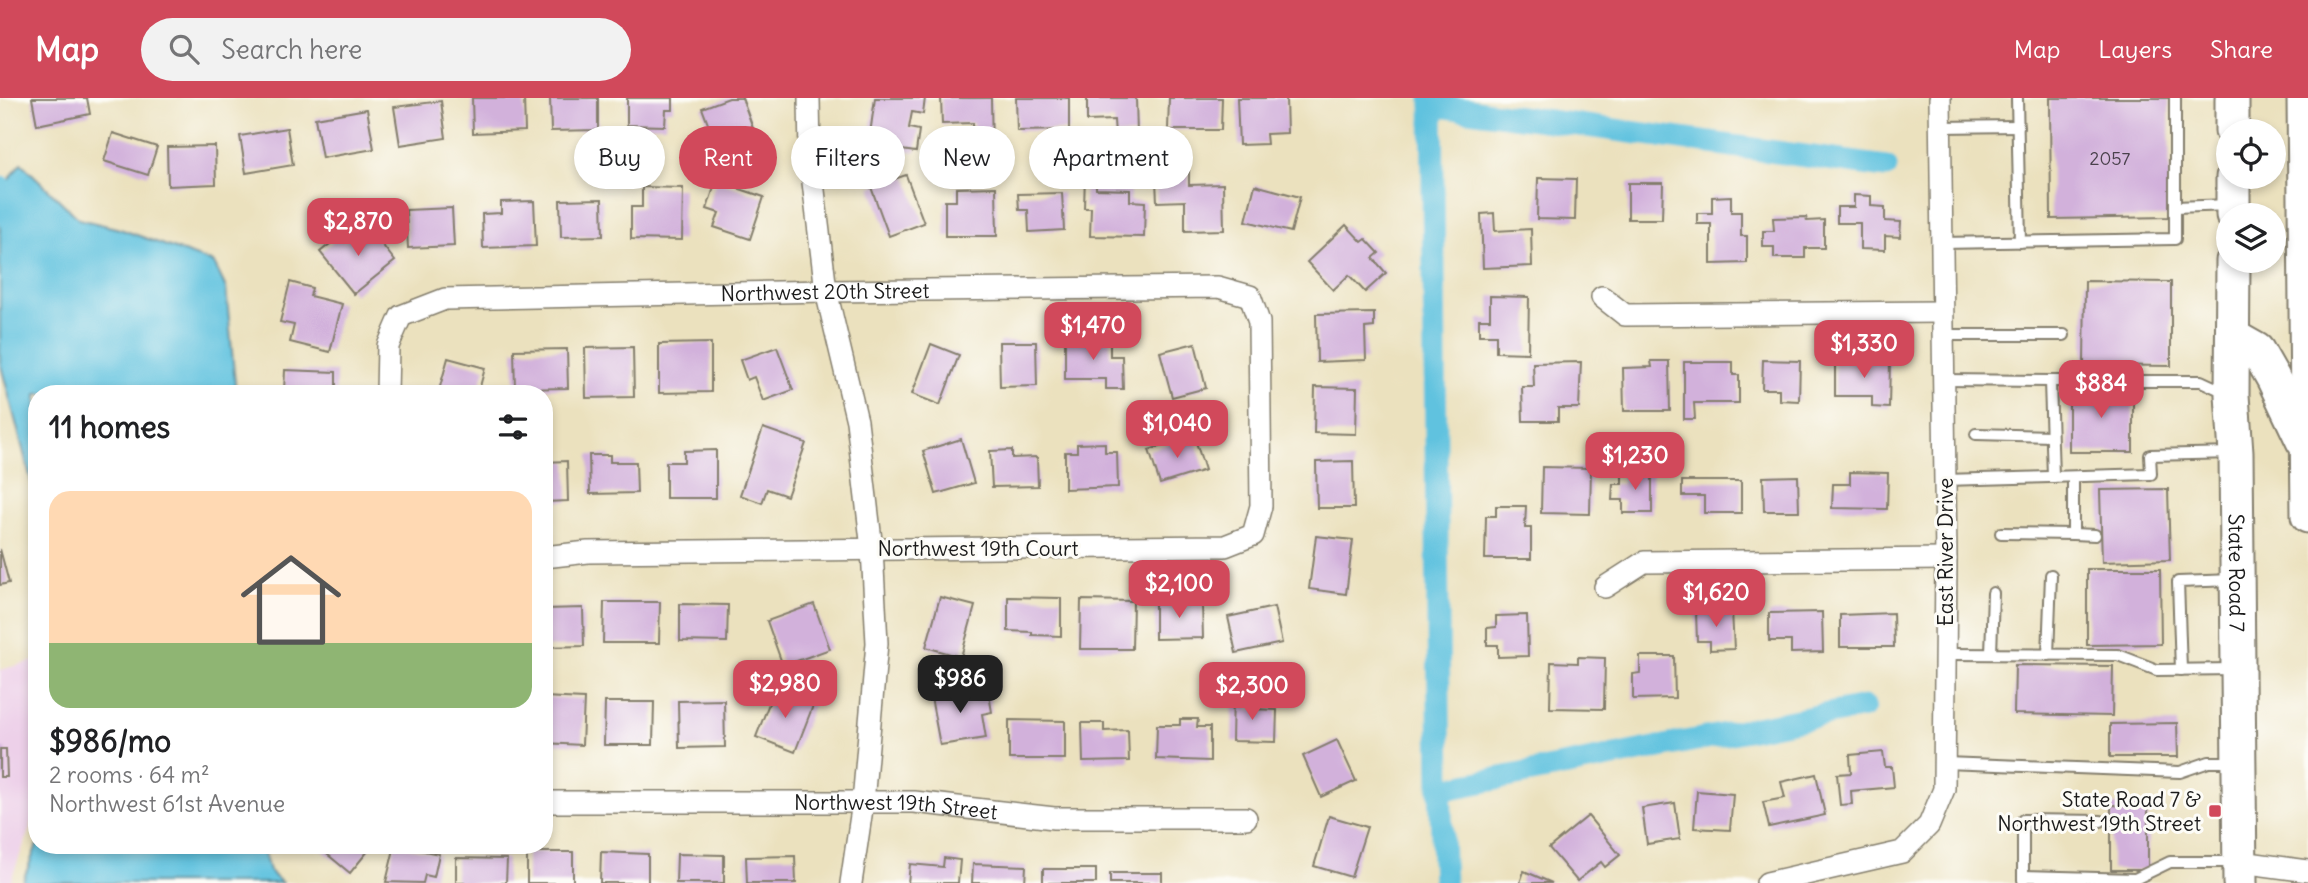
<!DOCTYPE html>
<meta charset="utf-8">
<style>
body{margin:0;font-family:Delius,sans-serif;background:#f2f2f2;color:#202124;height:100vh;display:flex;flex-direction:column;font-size:26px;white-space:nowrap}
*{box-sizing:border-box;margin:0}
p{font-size:23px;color:#757577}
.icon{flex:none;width:38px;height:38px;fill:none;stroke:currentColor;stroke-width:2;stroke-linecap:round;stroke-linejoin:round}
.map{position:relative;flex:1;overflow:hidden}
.drawer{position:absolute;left:28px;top:287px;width:525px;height:469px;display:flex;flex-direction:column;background:#fff;border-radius:28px;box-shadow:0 4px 10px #0003}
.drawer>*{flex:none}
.top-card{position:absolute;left:574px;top:28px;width:665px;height:63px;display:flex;gap:14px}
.tools{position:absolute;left:2216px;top:21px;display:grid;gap:14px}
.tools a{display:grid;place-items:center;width:70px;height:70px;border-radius:50%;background:#fff;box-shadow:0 4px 10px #0003;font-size:35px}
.price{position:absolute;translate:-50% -60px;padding:0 16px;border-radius:14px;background:#d1495b;color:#fff;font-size:23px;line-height:46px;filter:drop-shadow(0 2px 4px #0008)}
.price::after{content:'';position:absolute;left:50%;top:42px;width:21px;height:16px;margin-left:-10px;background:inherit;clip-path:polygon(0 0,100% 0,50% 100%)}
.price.current{background:#222;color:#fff}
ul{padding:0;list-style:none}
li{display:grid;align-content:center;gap:14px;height:371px;padding:0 21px}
li span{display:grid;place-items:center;height:217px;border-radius:21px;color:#555}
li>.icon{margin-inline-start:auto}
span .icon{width:126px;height:126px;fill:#fffc;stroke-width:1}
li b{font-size:30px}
h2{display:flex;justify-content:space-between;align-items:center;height:84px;padding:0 21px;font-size:30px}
.pill{padding:0 24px;border-radius:32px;background:#fff;box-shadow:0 4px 10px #0003;font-size:24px;line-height:63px}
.pill.current{background:#d1495b;color:#fff}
header{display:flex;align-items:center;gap:42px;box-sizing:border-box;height:98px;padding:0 35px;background:#d1495b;color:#fff}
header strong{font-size:33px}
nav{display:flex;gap:38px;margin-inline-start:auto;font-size:24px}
.search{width:490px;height:63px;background:#f2f2f2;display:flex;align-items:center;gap:18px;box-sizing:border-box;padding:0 24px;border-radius:38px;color:#757577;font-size:26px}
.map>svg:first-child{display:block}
.built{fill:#edd0e9}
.water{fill:#61c2df;stroke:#3e6f7e;stroke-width:2}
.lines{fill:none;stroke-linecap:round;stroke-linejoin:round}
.canal{stroke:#61c2df;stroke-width:23}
.building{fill:#d2b1db}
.lane-casing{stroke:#847e6d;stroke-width:14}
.street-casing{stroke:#847e6d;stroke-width:24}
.primary-casing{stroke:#847e6d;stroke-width:37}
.lane{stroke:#fff;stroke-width:10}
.street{stroke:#fff;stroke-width:21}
.primary{stroke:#fff;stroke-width:33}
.poi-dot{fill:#d1495b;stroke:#fdfcf7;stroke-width:2.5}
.labels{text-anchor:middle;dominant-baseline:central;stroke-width:6;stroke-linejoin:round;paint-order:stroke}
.number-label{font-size:18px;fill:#4a414c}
.street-label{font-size:21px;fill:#1c1c1c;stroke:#fdfcf7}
.poi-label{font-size:21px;fill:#1c1c1c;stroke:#fdfcf7;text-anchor:end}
</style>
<header>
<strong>Map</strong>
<div class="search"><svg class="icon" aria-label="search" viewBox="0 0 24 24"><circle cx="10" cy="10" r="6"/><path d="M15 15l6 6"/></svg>Search here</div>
<nav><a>Map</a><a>Layers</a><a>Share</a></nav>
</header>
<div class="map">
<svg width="2308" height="785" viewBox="0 0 2308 785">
<rect width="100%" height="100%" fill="#fdfcf7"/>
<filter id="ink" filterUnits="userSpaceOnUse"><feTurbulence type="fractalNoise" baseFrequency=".0143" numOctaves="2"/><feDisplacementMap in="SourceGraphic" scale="14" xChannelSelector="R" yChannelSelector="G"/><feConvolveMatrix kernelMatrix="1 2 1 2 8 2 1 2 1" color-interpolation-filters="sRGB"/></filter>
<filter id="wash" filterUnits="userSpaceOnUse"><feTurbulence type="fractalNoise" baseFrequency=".00686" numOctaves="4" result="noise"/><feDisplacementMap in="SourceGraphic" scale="28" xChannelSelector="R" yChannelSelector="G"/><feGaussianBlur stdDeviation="1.57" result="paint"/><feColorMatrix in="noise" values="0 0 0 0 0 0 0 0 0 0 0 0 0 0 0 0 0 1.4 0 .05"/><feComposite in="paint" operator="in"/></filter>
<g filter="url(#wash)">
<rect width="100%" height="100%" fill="#ebe1be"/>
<path class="built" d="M37,562V710L10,785H0V572Z"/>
<g class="water">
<path d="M21,65L79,121L120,131L214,165L226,190L236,296H37V405L0,264V94Z"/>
<path d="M37,747H262L269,773L282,785H22Z"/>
</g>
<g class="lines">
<g class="canal">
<path d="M1432,0L1440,692L1444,785"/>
<path d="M1432,7L1886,69"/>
<path d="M0,89L11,123"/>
<path d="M1440,692L1864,609"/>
</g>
</g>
<g id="blocks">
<g class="building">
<path d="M32,0H87L90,16L37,27Z"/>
<path d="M472,0H524L525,33L473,35Z"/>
<path d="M550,0H598V32L551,33Z"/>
<path d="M627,0H673V12H666L665,28L627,27Z"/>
<path d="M729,0H742L757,41L719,55L702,10Z"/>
<path d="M875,0H925L923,16L912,14L909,30L919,32L916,54L894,51L895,40L870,36Z"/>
<path d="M941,0H991L992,52L973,53V25L942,26Z"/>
<path d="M1016,0H1069V32L1017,33Z"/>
<path d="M1087,0H1136L1137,36L1115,37L1114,22L1087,23Z"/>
<path d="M1169,0H1222L1221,32H1168Z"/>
<path d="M1237,0H1286L1287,35L1266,36L1267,46L1239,47Z"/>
<path d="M2050,0H2169L2170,119L2051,121Z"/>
<path d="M441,3L446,40L400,47L394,9Z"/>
<path d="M367,11L374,51L322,60L315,20Z"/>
<path d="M287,30L293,67L246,75L240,38Z"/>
<path d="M113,35L157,49L148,77L104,63Z"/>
<path d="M215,48L216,86L168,88L167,49Z"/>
<path d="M1189,63V87L1223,86L1224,132L1185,133V103L1157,104L1156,82H1169V64Z"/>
<path d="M906,77L924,125L889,138L871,89Z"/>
<path d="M1085,77H1096V91L1130,92V103L1145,104L1144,139L1090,138L1091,110H1084Z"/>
<path d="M1538,80L1576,81L1575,122L1537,121Z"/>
<path d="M716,83L764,99L750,141L714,129L719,115L707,111Z"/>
<path d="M1628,85H1663L1662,121H1628Z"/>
<path d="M1255,87L1300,99L1291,134L1246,123Z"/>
<path d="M642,89L683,90L682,142L631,141V109H642Z"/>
<path d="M996,89L997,138H945V103H956V90Z"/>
<path d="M1062,95L1064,132L1029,134L1028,112H1019L1018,96Z"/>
<path d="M1854,97L1871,98V108L1885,109V123L1901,124L1900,139L1885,138V152L1860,151V125H1837V109H1854Z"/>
<path d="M1731,98V114H1741V138H1747V165L1711,166V126H1697V115H1712V99Z"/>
<path d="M602,101L603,138L561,139L560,102Z"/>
<path d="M534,103L536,148L483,150L482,116L501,115V104Z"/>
<path d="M452,110L454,148L408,150L406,112Z"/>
<path d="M1494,115L1495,133L1531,131L1532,168L1483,170L1481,116Z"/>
<path d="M1806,119L1807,123L1824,122V150H1805V160H1774V149H1763V133H1774L1773,120Z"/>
<path d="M366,126L395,163L354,196L320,154L340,138L344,144Z"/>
<path d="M1346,127L1362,144L1366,141L1379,155L1373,160L1386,175L1365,194L1349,177L1333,192L1307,164Z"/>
<path d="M2085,183L2171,184V268L2084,267Z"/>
<path d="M290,184L312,190L310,198L342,206L330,254L290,244L294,227L280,224Z"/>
<path d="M1490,198L1529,199L1528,255L1496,254V237H1479V221H1490Z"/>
<path d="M1374,215V229L1365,230L1366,262L1317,264L1316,216Z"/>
<path d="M1065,242H1110V258H1122L1123,291H1106V281H1065Z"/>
<path d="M999,244H1036L1037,288L1000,289Z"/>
<path d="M711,245V294L659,295V246Z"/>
<path d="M1195,245L1206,290L1172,299L1160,254Z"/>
<path d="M931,246L959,257L940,307L912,296Z"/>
<path d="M633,249L634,299L586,300L585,250Z"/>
<path d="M777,249L793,292L763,303L754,279L747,282L740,262Z"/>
<path d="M567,251L568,290L515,291L514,252Z"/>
<path d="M448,260L485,270L478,296H438Z"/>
<path d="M1763,262L1800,263L1799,303L1779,302V291H1762Z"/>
<path d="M1835,262L1890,263L1889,310L1872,309V298H1835Z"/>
<path d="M1651,263H1669L1670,313H1624L1623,270L1652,269Z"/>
<path d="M1581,264L1579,310H1558V323H1523L1522,289H1534L1533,265Z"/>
<path d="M1684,264H1733V277H1739V305H1694L1695,321H1684Z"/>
<path d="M285,272L336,274V296H294V293H284Z"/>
<path d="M1315,289L1357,290L1356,336L1314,335Z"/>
<rect x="2069" y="290" width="64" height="64"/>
<path d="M763,330L806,345L787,398L767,391L762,405L740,397Z"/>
<path d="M1194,338L1205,372L1160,386L1149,352Z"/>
<path d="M961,341L974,385L936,396L923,353Z"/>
<path d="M1105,345V354H1117L1118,389L1065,391V354H1077V346Z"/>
<path d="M716,352V400H666V364H684V353Z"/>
<path d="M1012,352V360L1037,359L1038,388L992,389L990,353Z"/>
<path d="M589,357H610V364H636L637,395L590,396Z"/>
<path d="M567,363L568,403L544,404V364Z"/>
<path d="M1353,363L1354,410H1317L1316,364Z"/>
<path d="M1542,369L1591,370L1590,416L1541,415Z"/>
<path d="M1622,373L1652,374V415H1623V402H1612L1613,386H1622Z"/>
<path d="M1850,374L1888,375L1887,411L1832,410L1833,386H1850Z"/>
<path d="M1798,378L1799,413H1764L1763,379Z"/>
<path d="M1682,383H1741V415H1704V398H1682Z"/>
<path d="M2168,391L2170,462L2102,464L2100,392Z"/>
<path d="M1496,408H1526L1525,430H1531V461H1485L1486,418H1496Z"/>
<path d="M1316,438L1353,442L1346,496L1309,491Z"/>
<path d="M0,451L9,485L0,487Z"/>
<path d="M2087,471H2160L2161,546L2087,547Z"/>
<path d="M940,499L975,508L961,559L926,549Z"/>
<path d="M1008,499L1061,500V538L1032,537V534L1008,533Z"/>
<path d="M1081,502L1133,503L1132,551H1080Z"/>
<path d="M1202,503L1203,540L1155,541V504Z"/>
<path d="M604,504H660L659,545H603Z"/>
<path d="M680,506L728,507L727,544L680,543Z"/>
<path d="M814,506L830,551L783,568L767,523Z"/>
<path d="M1274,509L1282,545L1236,555L1228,519Z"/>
<path d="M583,510L584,548L544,549V511Z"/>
<path d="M1732,513L1734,551L1710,552V543H1697L1696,514Z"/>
<path d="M1822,514L1823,554L1791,555V543H1769V515Z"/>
<path d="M1893,515L1894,549H1840V517Z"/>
<path d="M1527,517L1528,558L1498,559V547H1487V530L1496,529V518Z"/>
<path d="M1640,558H1674L1675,600L1633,601V576L1640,575Z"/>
<path d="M1578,559L1605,560L1604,611L1550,610L1551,564L1578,565Z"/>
<path d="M2015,567L2113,568L2112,618L2014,616Z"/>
<path d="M775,590L814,605L795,654L756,639Z"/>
<path d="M951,590L952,597L988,591L992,614L982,616L986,640L940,647L930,594Z"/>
<path d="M1233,595H1249V611L1277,612L1276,644L1232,643Z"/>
<path d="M544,599L584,601L582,647L544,645Z"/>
<path d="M724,602L725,649L679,650L678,603Z"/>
<path d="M605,604H654L653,647H604Z"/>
<path d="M1180,621H1198L1197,629H1210V663L1156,661L1157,627H1180Z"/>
<path d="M1009,622L1065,623V661H1009Z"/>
<path d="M1082,625H1104V633L1128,632L1129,663L1083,664Z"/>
<path d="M2177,625L2178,659H2110V626Z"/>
<path d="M1337,642L1356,683L1321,699L1303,658Z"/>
<path d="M0,651H6L7,679H0Z"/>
<path d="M1883,654L1885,669H1892L1894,689L1851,693L1852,706L1840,707L1837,676L1851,675L1850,657Z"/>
<path d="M1816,676L1825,717L1769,729L1763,704L1785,700L1781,684Z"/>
<path d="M1697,693L1733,696L1730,732L1694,730Z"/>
<path d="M1675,705L1680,741L1647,746L1642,710Z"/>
<path d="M2111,707L2148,708V772H2111Z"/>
<path d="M1329,718L1367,729L1351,779L1314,768Z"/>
<path d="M1588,718L1620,757L1605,769L1601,764L1577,783L1549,750Z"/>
<path d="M316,747H373L350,775Z"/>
<path d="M395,747L439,756L434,779L425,777L423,785L386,784Z"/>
<rect x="527" y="754" width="46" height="31"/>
<path d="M601,754L648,756V785H600Z"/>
<path d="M677,756L724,757V785H676Z"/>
<path d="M795,758L796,785H747L746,759Z"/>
<path d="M456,760L507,761L506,785H456Z"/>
<path d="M944,760L960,762L958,785H908L910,766L943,769Z"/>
<path d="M973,766L1026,768L1025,785H972Z"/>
<rect x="1043" y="771" width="53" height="14"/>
<path d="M1524,773L1552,785H1520Z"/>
<rect x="1110" y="775" width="52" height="10"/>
</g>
</g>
</g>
<g filter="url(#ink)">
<use href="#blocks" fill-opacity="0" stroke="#847e6d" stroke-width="2"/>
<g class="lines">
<g class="lane-casing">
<g id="lane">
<path d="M2017,0L2020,144"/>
<path d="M1940,29L2018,28"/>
<path d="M2175,109L2230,107"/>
<path d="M1941,145L2175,141V0"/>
<path d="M1942,237H2064"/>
<path d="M1943,282L2050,283L2053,379"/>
<path d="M2050,283H2201L2227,295"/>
<path d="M1976,336L2051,338"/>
<path d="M1944,382L2151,376L2150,357L2233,355"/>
<path d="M2001,435L2073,436V379"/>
<path d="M2073,436L2095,437"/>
<path d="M1945,556L2118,557L2157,572L2235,571"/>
<path d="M1991,556L1993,495"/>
<path d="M2048,557L2051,477"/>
<path d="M2181,572L2178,484L2234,482"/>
<path d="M1945,665L2180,674L2209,664H2236"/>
<path d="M2023,778L2135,781L2170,764H2238"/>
<path d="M2023,782V722L2101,723"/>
</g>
</g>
<g class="street-casing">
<g id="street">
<path d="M809,0L810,59L826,193L857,323L872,451L877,545L863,704L851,785"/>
<path d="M1602,199L1625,217L1941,214"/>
<path id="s1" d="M387,296L388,248L401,218L445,201L826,193L1218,189L1250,198L1259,224L1261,408L1253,437L1225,448L588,454L544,459"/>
<path d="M1605,489L1644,464L1946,461"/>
<path id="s2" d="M544,704H914L1054,720H1246"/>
<path d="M2241,764L2308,773"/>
<path d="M1767,785L1902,754L1929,727L1944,691L1946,461L1940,0"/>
</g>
</g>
<g class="primary-casing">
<g id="primary">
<path d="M2232,0V33"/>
<path d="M2304,0L2308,418"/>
<path d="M2233,79V117"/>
<path id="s3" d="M2233,163L2232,297L2236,355L2240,785"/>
<path d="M2234,239L2257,252L2273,280L2303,343"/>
</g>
</g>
<use href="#lane" class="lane"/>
<use href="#street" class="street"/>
<use href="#primary" class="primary"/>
</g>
</g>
<rect class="poi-dot" x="2208" y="706" width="14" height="14" rx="3.5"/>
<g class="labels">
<g class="number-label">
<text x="2110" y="60">2057</text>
</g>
<g class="street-label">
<text stroke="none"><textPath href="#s1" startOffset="508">Northwest 20th Street</textPath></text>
<text x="978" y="450">Northwest 19th Court</text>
<text transform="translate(1945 454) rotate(-90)">East River Drive</text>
<text stroke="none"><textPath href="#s3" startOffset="312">State Road 7</textPath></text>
<text stroke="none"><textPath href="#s2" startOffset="352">Northwest 19th Street</textPath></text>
</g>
<g class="poi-label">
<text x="2201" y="701">State Road 7 &amp;<tspan x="2201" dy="24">Northwest 19th Street</tspan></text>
</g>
</g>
</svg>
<div class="tools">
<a><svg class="icon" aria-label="locate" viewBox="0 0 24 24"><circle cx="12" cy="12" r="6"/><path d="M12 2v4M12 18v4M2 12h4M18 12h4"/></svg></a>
<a><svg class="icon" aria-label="layers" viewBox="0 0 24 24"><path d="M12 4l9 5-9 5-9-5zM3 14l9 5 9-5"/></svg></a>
</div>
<b class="price" style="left:358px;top:160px">$2,870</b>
<b class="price" style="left:1093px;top:264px">$1,470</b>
<b class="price" style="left:1864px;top:282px">$1,330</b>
<b class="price" style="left:2101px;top:322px">$884</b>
<b class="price" style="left:1177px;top:362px">$1,040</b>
<b class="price" style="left:1635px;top:394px">$1,230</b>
<b class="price" style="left:1179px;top:522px">$2,100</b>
<b class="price" style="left:1716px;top:531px">$1,620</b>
<b class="price current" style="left:960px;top:617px">$986</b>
<b class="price" style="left:785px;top:622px">$2,980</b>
<b class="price" style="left:1252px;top:624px">$2,300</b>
<div class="top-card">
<a class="pill">Buy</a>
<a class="pill current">Rent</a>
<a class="pill">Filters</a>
<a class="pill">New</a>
<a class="pill">Apartment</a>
</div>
<section class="drawer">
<h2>11 homes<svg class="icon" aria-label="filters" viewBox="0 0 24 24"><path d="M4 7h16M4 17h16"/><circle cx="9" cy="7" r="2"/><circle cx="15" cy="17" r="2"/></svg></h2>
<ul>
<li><span style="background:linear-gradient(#ffd9b3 70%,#8fb573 0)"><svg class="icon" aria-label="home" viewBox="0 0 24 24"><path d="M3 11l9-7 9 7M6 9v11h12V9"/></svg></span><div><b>$986/mo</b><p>2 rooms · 64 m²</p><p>Northwest 61st Avenue</p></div></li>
</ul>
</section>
</div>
